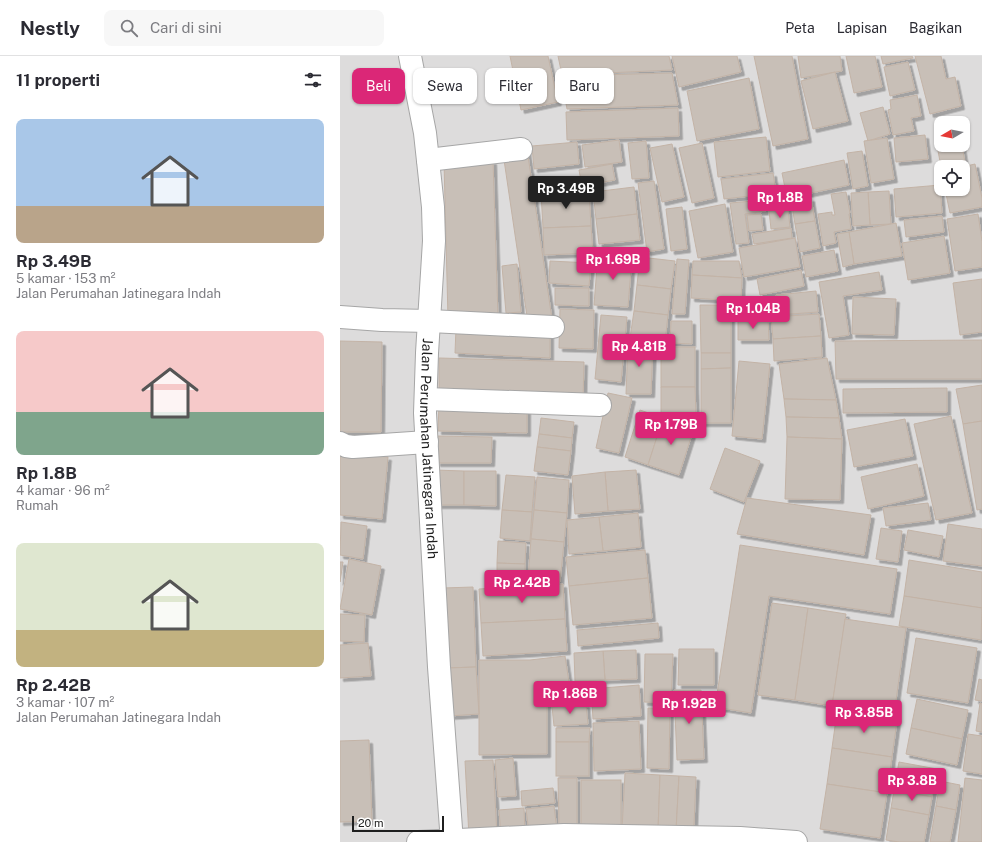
<!DOCTYPE html>
<html lang="id">
<meta charset="utf-8">
<style>
body{margin:0;font-family:"Public Sans",sans-serif;background:#f7f7f7;color:#2b2b33;height:100vh;display:flex;flex-direction:column;font-size:15px;white-space:nowrap}
*{box-sizing:border-box;margin:0}
p{font-size:13px;color:#7c7c81}
.icon{flex:none;width:22px;height:22px;fill:none;stroke:currentColor;stroke-width:2;stroke-linecap:round;stroke-linejoin:round}
.map{position:relative;flex:1;overflow:hidden}
.side{display:flex;flex-direction:column;background:#fff;width:340px}
.side>*{flex:none}
.top-card{position:absolute;left:12px;top:12px;width:380px;height:36px;display:flex;gap:8px}
.needle{width:26px;rotate:260deg}
.tools{position:absolute;left:594px;top:60px;display:grid;gap:8px}
.tools a{display:grid;place-items:center;width:36px;height:36px;border-radius:8px;background:#fff;box-shadow:0 1px 3px #0004;font-size:20px}
.scale{position:absolute;left:12px;bottom:10px;width:92px;box-sizing:border-box;padding-left:4px;border:2px solid #1f1f1f;border-top:0;font-size:11px;line-height:14px;white-space:nowrap;color:#1f1f1f;-webkit-text-stroke:3px #fff;paint-order:stroke}
.price{position:absolute;translate:-50% -34px;padding:0 9px;border-radius:4px;background:#db2777;color:#fff;font-size:13px;line-height:26px;filter:drop-shadow(0 1px 2px #0008)}
.price::after{content:'';position:absolute;left:50%;top:24px;width:12px;height:9px;margin-left:-6px;background:inherit;clip-path:polygon(0 0,100% 0,50% 100%)}
.price.on{background:#222;color:#fff}
ul{padding:0;list-style:none}
li{display:grid;align-content:center;gap:8px;height:212px;padding:0 16px}
li span{display:grid;place-items:center;height:124px;border-radius:8px;color:#555}
li>.icon{margin-inline-start:auto}
span .icon{width:72px;height:72px;fill:#fffc;stroke-width:1}
li b{font-size:17px}
h2{display:flex;justify-content:space-between;align-items:center;height:48px;padding:0 16px;font-size:17px}
.pill{padding:0 14px;border-radius:8px;background:#fff;box-shadow:0 1px 3px #0004;font-size:14px;line-height:36px}
.pill.on{background:#db2777;color:#fff}
header{display:flex;align-items:center;gap:24px;box-sizing:border-box;height:56px;padding:0 20px;background:#fff;border-bottom:1px solid #e1e1e2}
header strong{font-size:19px}
nav{display:flex;gap:22px;margin-inline-start:auto;font-size:14px}
.search{width:280px;height:36px;background:#f7f7f7;display:flex;align-items:center;gap:10px;box-sizing:border-box;padding:0 14px;border-radius:8px;color:#7c7c81;font-size:15px}
main{display:flex;flex:1;min-height:0}
.map>svg:first-child{display:block}
.residential{fill:#dddcdc;fill-rule:evenodd}
.building{fill:#c8bfb7;stroke:#c3b3a6;filter:url(#shadow)}
.lines{fill:none;stroke-linecap:round;stroke-linejoin:round}
.minor-casing{stroke:#a6a6a6;stroke-width:24}
.minor{stroke:#fff;stroke-width:22}
.labels{text-anchor:middle;dominant-baseline:central;stroke-width:3;stroke-linejoin:round;paint-order:stroke}
.street-label{font-size:14px;fill:#1f1f1f;stroke:#fff}
</style>
<header>
<strong>Nestly</strong>
<div class="search"><svg class="icon" aria-label="search" viewBox="0 0 24 24"><circle cx="10" cy="10" r="6"/><path d="M15 15l6 6"/></svg>Cari di sini</div>
<nav><a>Peta</a><a>Lapisan</a><a>Bagikan</a></nav>
</header>
<main>
<section class="side">
<h2>11 properti<svg class="icon" aria-label="filters" viewBox="0 0 24 24"><path d="M4 7h16M4 17h16"/><circle cx="9" cy="7" r="2"/><circle cx="15" cy="17" r="2"/></svg></h2>
<ul>
<li><span style="background:linear-gradient(#a9c7e8 70%,#b9a48a 0)"><svg class="icon" aria-label="home" viewBox="0 0 24 24"><path d="M3 11l9-7 9 7M6 9v11h12V9"/></svg></span><div><b>Rp 3.49B</b><p>5 kamar · 153 m²</p><p>Jalan Perumahan Jatinegara Indah</p></div></li>
<li><span style="background:linear-gradient(#f6c9c9 65%,#7fa58c 0)"><svg class="icon" aria-label="home" viewBox="0 0 24 24"><path d="M3 11l9-7 9 7M6 9v11h12V9"/></svg></span><div><b>Rp 1.8B</b><p>4 kamar · 96 m²</p><p>Rumah</p></div></li>
<li><span style="background:linear-gradient(#dfe7d0 70%,#c2b280 0)"><svg class="icon" aria-label="home" viewBox="0 0 24 24"><path d="M3 11l9-7 9 7M6 9v11h12V9"/></svg></span><div><b>Rp 2.42B</b><p>3 kamar · 107 m²</p><p>Jalan Perumahan Jatinegara Indah</p></div></li>
</ul>
</section>
<div class="map">
<svg width="642" height="786" viewBox="0 0 642 786">
<defs>
<filter id="shadow"><feDropShadow dx="3.5" dy="3.5" stdDeviation="0" flood-color="#0004"/></filter>
</defs>
<rect width="100%" height="100%" fill="#f0ece4"/>
<path class="residential" d="M0,0H642V786H0ZM601,67H623V89H601ZM601,111H623V133H601Z"/>
<g class="building">
<path d="M170,0H208L218,46L181,54Z"/>
<path d="M218,0H329L332,14L222,19Z"/>
<path d="M332,0H397L401,16L339,31Z"/>
<path d="M414,0H452L468,83L433,90Z"/>
<path d="M458,0H500L502,15L461,22Z"/>
<path d="M506,0H535L542,31L514,37Z"/>
<path d="M541,0H572L573,2L543,8Z"/>
<path d="M575,0H601L606,23L615,21L621,50L590,58Z"/>
<path d="M568,6L575,34L550,40L544,11Z"/>
<path d="M495,16L508,65L473,73L461,25Z"/>
<path d="M332,17L338,49L227,53L221,20Z"/>
<path d="M409,22L419,73L357,85L347,35Z"/>
<path d="M577,39L581,60L571,62L574,75L553,79L548,54L551,53L550,44Z"/>
<path d="M543,51L550,78L528,85L520,57Z"/>
<path d="M338,52L339,80L227,84L226,56Z"/>
<path d="M585,79L588,103L556,106L554,82Z"/>
<path d="M426,81L430,115L378,121L374,86Z"/>
<path d="M547,82L554,123L531,127L524,85Z"/>
<path d="M601,83V89H622L625,107L601,111L596,84Z"/>
<path d="M279,84L282,106L245,111L242,89Z"/>
<path d="M306,85L309,122L292,123L288,87Z"/>
<path d="M237,86L239,108L194,113L192,90Z"/>
<path d="M362,87L374,142L352,147L339,92Z"/>
<path d="M332,88L344,141L322,146L310,92Z"/>
<path d="M187,93L212,263L188,267L163,97Z"/>
<path d="M522,95L528,130L513,133L507,97Z"/>
<path d="M504,104L509,129L447,142L442,117Z"/>
<path d="M153,105L158,261L108,262L104,106Z"/>
<path d="M272,108L275,124L242,130L239,114Z"/>
<path d="M635,108L642,142V151L610,157L605,133H623L622,111Z"/>
<path d="M433,117L436,137L384,143L381,123Z"/>
<path d="M314,125L324,193L307,196L298,127Z"/>
<path d="M600,129L602,157L556,161L554,133Z"/>
<path d="M294,131L297,158L256,163L253,136Z"/>
<path d="M249,135L251,170L203,172L201,137Z"/>
<path d="M549,135L551,168L530,169L528,136Z"/>
<path d="M506,136L510,157L509,158L511,173L494,176L496,187L483,190L478,158L492,156V159H495L491,138Z"/>
<path d="M528,136L530,169L513,170L511,137Z"/>
<path d="M471,142L475,165L455,168L451,145Z"/>
<path d="M447,143L448,153L429,155L428,145Z"/>
<path d="M424,144L426,155L405,158L409,187L396,188L390,147Z"/>
<path d="M385,148L393,196L358,202L349,155Z"/>
<path d="M342,151L347,193L331,195L326,153Z"/>
<path d="M448,153L450,171L431,173L429,155Z"/>
<path d="M297,158L300,184L259,188L256,163Z"/>
<path d="M421,158L423,174L409,175L407,159Z"/>
<path d="M638,158L642,185V211L615,215L607,163Z"/>
<path d="M602,160L604,176L566,181L564,164Z"/>
<path d="M475,165L480,192L460,196L455,168Z"/>
<path d="M556,167L562,200L514,208L509,176Z"/>
<path d="M251,170L253,197L204,199L203,172Z"/>
<path d="M451,172L452,182L414,188L412,178Z"/>
<path d="M509,176L514,208L503,211L497,178Z"/>
<path d="M604,180L610,217L568,224L562,187Z"/>
<path d="M455,182L460,211L404,221L399,192Z"/>
<path d="M494,194L498,215L466,221L462,200Z"/>
<path d="M258,198L292,201L288,251L254,249Z"/>
<path d="M300,201L335,205L331,233L297,229Z"/>
<path d="M337,203L349,204L345,258H332Z"/>
<path d="M210,205L251,207L249,230L209,227Z"/>
<path d="M353,205H399L402,222L352,219Z"/>
<path d="M177,208L181,256L166,257L162,210Z"/>
<path d="M461,214L464,230L420,239L417,223Z"/>
<path d="M539,216L542,234L503,240L509,279L489,282L479,226Z"/>
<path d="M352,219L402,222L401,245L351,242Z"/>
<path d="M642,223V276L620,279L613,227Z"/>
<path d="M297,229L331,233L328,259L294,255Z"/>
<path d="M215,232H249V250L215,249Z"/>
<path d="M476,235L478,256L438,259L436,239Z"/>
<path d="M434,241L435,258L406,259L405,242Z"/>
<path d="M513,241L556,243L554,279L512,278Z"/>
<path d="M360,249H391V297H361Z"/>
<path d="M220,253L254,254L253,293L219,292Z"/>
<path d="M294,255L328,259L325,286L290,282Z"/>
<path d="M479,258L481,280L433,283L431,261Z"/>
<path d="M261,259L287,261L281,326L255,323Z"/>
<path d="M428,263L429,284H398V264Z"/>
<path d="M331,265H352V288L330,287Z"/>
<path d="M116,272L210,278V302L115,297Z"/>
<path d="M481,280L482,301L434,305L433,283Z"/>
<path d="M642,284V323H496L495,285Z"/>
<path d="M0,285L42,286L41,376H0Z"/>
<path d="M288,286L313,287L311,338H286Z"/>
<rect x="321" y="291" width="34" height="40"/>
<path d="M361,297H391V312L361,313Z"/>
<path d="M99,302L244,306L243,344L99,340Z"/>
<path d="M487,302L496,344L444,343L439,308Z"/>
<path d="M399,305L430,308L422,383L392,380Z"/>
<path d="M391,312V367H361V313Z"/>
<path d="M642,329V365L623,368L616,333Z"/>
<path d="M321,331H355L356,360H321Z"/>
<path d="M607,332V356L503,357V333Z"/>
<path d="M268,337L292,342L279,397L256,392Z"/>
<path d="M444,343L496,344L499,362L446,361Z"/>
<path d="M99,347L187,350V377L98,375Z"/>
<path d="M300,354L323,362L308,409L285,401Z"/>
<path d="M611,360L632,457L596,464L574,368Z"/>
<path d="M446,361L499,362L502,383L447,381Z"/>
<path d="M201,362L234,366L232,382L199,378Z"/>
<path d="M323,362L354,372L339,419L308,409Z"/>
<path d="M565,363L573,400L514,411L507,374Z"/>
<path d="M642,365V453L637,454L623,368Z"/>
<path d="M199,378L232,382L231,395L197,391Z"/>
<path d="M97,380L152,381L151,407H97Z"/>
<path d="M447,381L502,383L500,444L445,443Z"/>
<path d="M197,391L231,395L228,419L194,415Z"/>
<path d="M385,392L420,405L404,446L370,433Z"/>
<path d="M0,397L48,401L42,463L0,459Z"/>
<path d="M577,408L584,440L528,453L521,421Z"/>
<path d="M94,414L124,415V449H94Z"/>
<path d="M296,414L300,453L268,455L265,416Z"/>
<path d="M124,415H156V450L124,449Z"/>
<path d="M265,416L268,455L235,458L232,420Z"/>
<path d="M166,419L195,421L192,456L162,454Z"/>
<path d="M197,421L229,424L227,457L194,454Z"/>
<path d="M407,442L531,459L524,499L397,478Z"/>
<path d="M588,447L591,464L546,470L543,452Z"/>
<path d="M162,454L192,456L190,485L160,482Z"/>
<path d="M194,454L227,457L224,486L191,483Z"/>
<path d="M298,457L301,491L263,495L259,461Z"/>
<path d="M259,461L263,495L229,498L227,464Z"/>
<path d="M1,466L27,470L23,503L0,499Z"/>
<path d="M608,468L642,473V510L603,505Z"/>
<path d="M541,472L562,475L558,506L536,503Z"/>
<path d="M568,474L603,480L599,501L564,494Z"/>
<path d="M191,483L224,486L220,526L188,523Z"/>
<path d="M158,485L186,487L185,508L157,507Z"/>
<path d="M400,489L557,513L550,558L429,540L411,657L375,651Z"/>
<path d="M305,494L308,522L229,530L226,501Z"/>
<path d="M9,503L41,510L32,559L0,553Z"/>
<path d="M569,504L642,516V552L564,540Z"/>
<path d="M0,506H3L0,526Z"/>
<path d="M157,507L185,508V526L157,524Z"/>
<path d="M308,522L312,562L233,569L229,530Z"/>
<path d="M223,528L225,563L141,567L139,533Z"/>
<path d="M133,531L136,611L107,612L103,532Z"/>
<path d="M564,540L642,552L641,584L559,570Z"/>
<path d="M432,547L468,552L455,644L418,639Z"/>
<path d="M468,552L506,558L492,650L455,644Z"/>
<path d="M0,558L25,559L24,586L0,585Z"/>
<path d="M225,563L227,595L143,600L141,567Z"/>
<path d="M505,563L566,572L554,659L492,650Z"/>
<path d="M318,567L319,582L238,590L237,574Z"/>
<path d="M576,582L637,592L628,647L567,637Z"/>
<path d="M28,587L31,620L0,622V589Z"/>
<path d="M339,593H374V629H338Z"/>
<path d="M296,594L297,623L265,624L263,595Z"/>
<path d="M263,595L265,624L235,625L234,597Z"/>
<path d="M305,598H333L331,647L304,646Z"/>
<path d="M225,600L232,646L207,649V698L139,699V604H190Z"/>
<path d="M136,611L139,658L109,660L107,612Z"/>
<path d="M639,623L642,624V645L635,644Z"/>
<path d="M299,629L301,660L253,663L251,633Z"/>
<path d="M334,634H361L364,703L337,704Z"/>
<path d="M577,643L628,654L622,683L571,672Z"/>
<path d="M640,647L642,648V676L636,675Z"/>
<path d="M246,648L248,668L214,670L212,651Z"/>
<path d="M308,652H330L329,713L307,712Z"/>
<path d="M497,656L557,665L552,701L492,692Z"/>
<path d="M299,665L301,713L254,715L253,667Z"/>
<path d="M216,672H250L249,686H216Z"/>
<path d="M571,672L622,683L617,709L566,698Z"/>
<path d="M628,678L642,680V718L623,715Z"/>
<path d="M29,684L32,765L0,766V685Z"/>
<rect x="216" y="686" width="33" height="34"/>
<path d="M492,692L552,701L547,737L487,728Z"/>
<path d="M173,702L176,740L158,741L155,704Z"/>
<path d="M153,704L157,780L129,781L125,705Z"/>
<path d="M559,706L597,713L592,741L554,734Z"/>
<path d="M285,717L320,719L318,775L282,773Z"/>
<path d="M320,719L339,720L336,775H318Z"/>
<path d="M339,720L356,721L354,769L336,775Z"/>
<path d="M218,722H237V770H219Z"/>
<path d="M625,722L642,724V786H618Z"/>
<rect x="241" y="724" width="40" height="47"/>
<path d="M600,725L620,729L616,754L596,750Z"/>
<path d="M487,728L547,737L540,782L480,773Z"/>
<path d="M213,732L215,747L182,750L181,735Z"/>
<path d="M554,734L592,741L589,759L551,752Z"/>
<path d="M214,750L217,774L189,777L186,753Z"/>
<path d="M596,750L616,754L610,786H590Z"/>
<path d="M184,752L185,778L161,780L159,754Z"/>
<path d="M551,752L589,759L584,786H559L546,784Z"/>
</g>
<g class="lines">
<g class="minor-casing">
<g id="minor">
<path id="s1" d="M70,0L85,77L93,151L94,185L87,297L85,357L99,611L112,786"/>
<path d="M88,104L181,93"/>
<path d="M0,261L42,264L90,265L213,271"/>
<path d="M86,343L260,349"/>
<path d="M0,387L6,390L13,391L87,386"/>
<path d="M78,786L224,779L400,782L456,786"/>
</g>
</g>
<use href="#minor" class="minor"/>
</g>
<g class="labels">
<g class="street-label">
<text stroke="none"><textPath href="#s1" startOffset="395">Jalan Perumahan Jatinegara Indah</textPath></text>
</g>
</g>
</svg>
<div class="tools">
<a><svg class="needle" viewBox="-14 -14 28 28"><path d="M0-13l5 13h-10z" fill="#e53935"/><path d="M0 13l5-13h-10z" fill="#7c7c81"/></svg></a>
<a><svg class="icon" aria-label="locate" viewBox="0 0 24 24"><circle cx="12" cy="12" r="6"/><path d="M12 2v4M12 18v4M2 12h4M18 12h4"/></svg></a>
</div>
<div class="scale">20 m</div>
<b class="price on" style="left:226px;top:154px">Rp 3.49B</b>
<b class="price" style="left:440px;top:163px">Rp 1.8B</b>
<b class="price" style="left:273px;top:225px">Rp 1.69B</b>
<b class="price" style="left:413px;top:274px">Rp 1.04B</b>
<b class="price" style="left:299px;top:312px">Rp 4.81B</b>
<b class="price" style="left:331px;top:390px">Rp 1.79B</b>
<b class="price" style="left:182px;top:548px">Rp 2.42B</b>
<b class="price" style="left:230px;top:659px">Rp 1.86B</b>
<b class="price" style="left:349px;top:669px">Rp 1.92B</b>
<b class="price" style="left:524px;top:678px">Rp 3.85B</b>
<b class="price" style="left:572px;top:746px">Rp 3.8B</b>
<div class="top-card">
<a class="pill on">Beli</a>
<a class="pill">Sewa</a>
<a class="pill">Filter</a>
<a class="pill">Baru</a>
</div>
</div>
</main>
